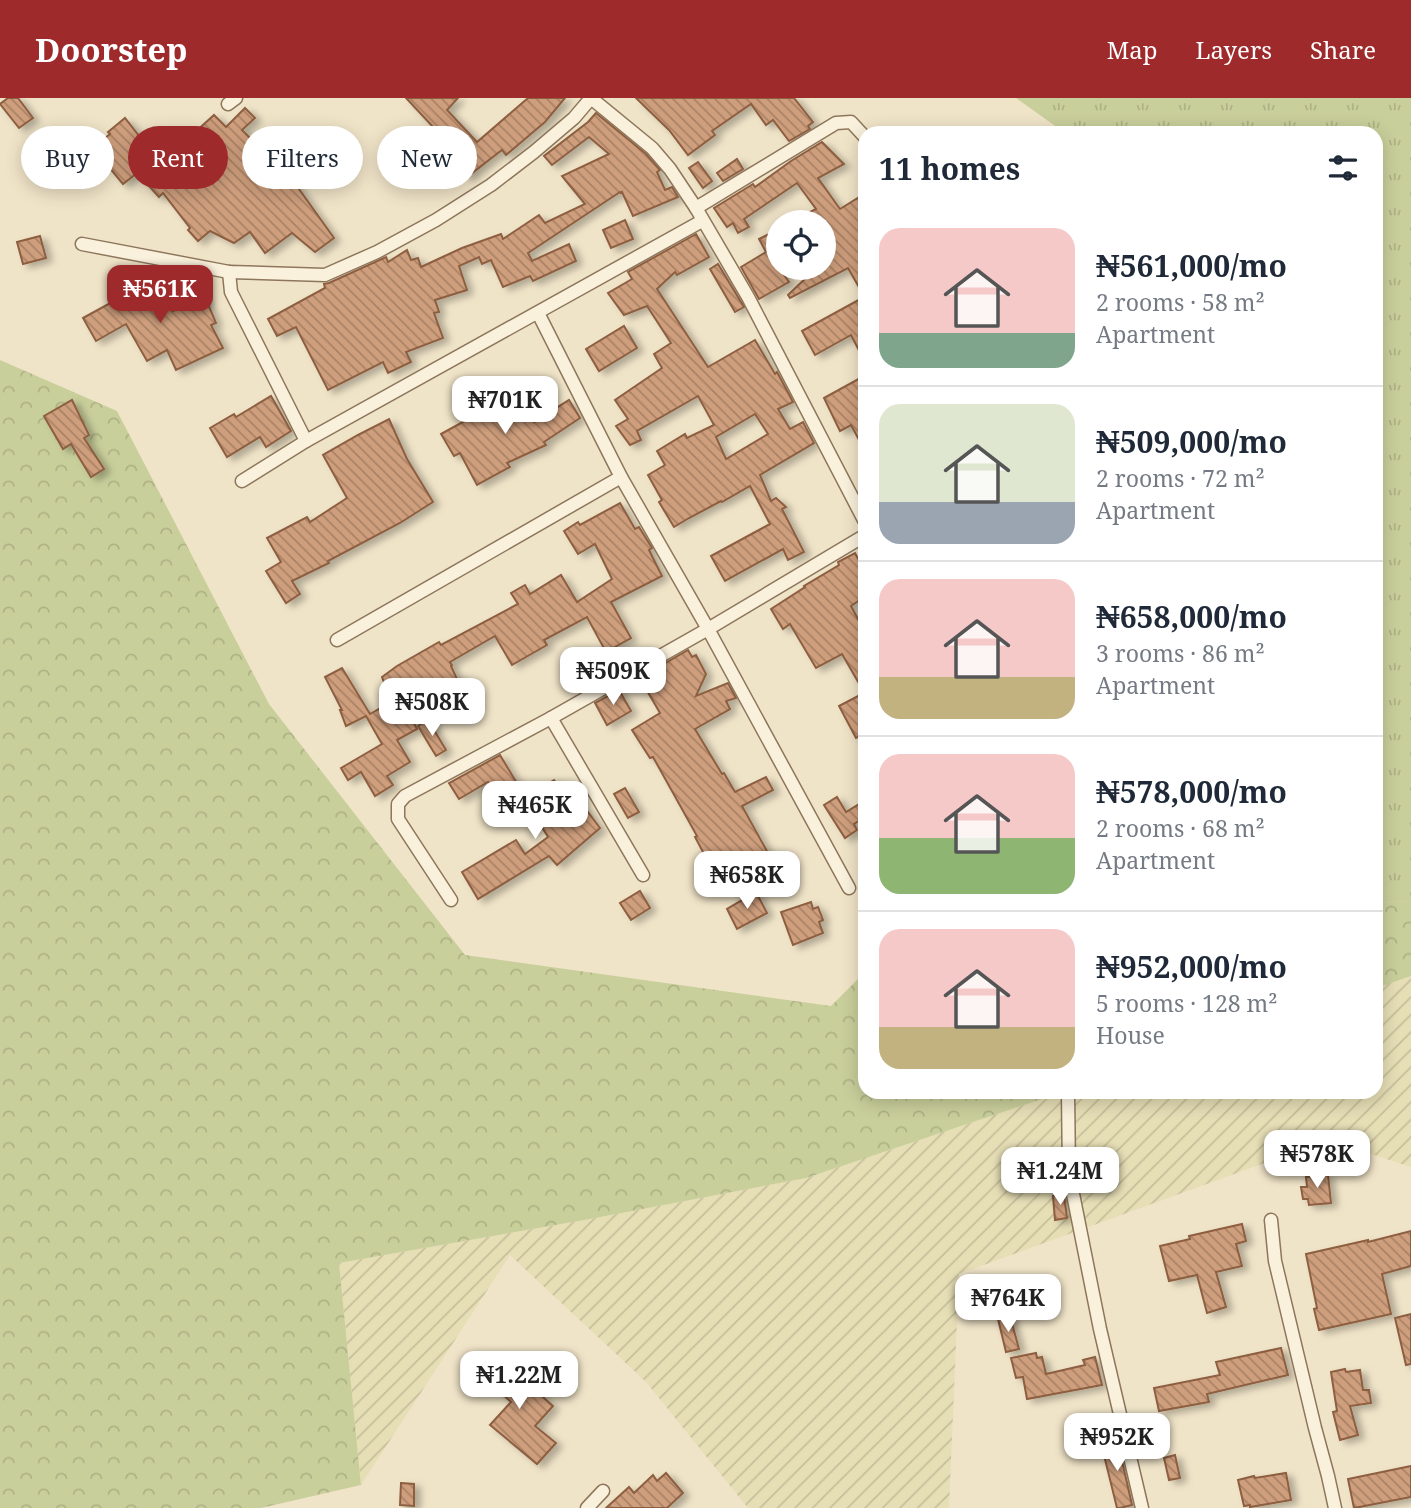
<!DOCTYPE html>
<meta charset="utf-8">
<style>
body{margin:0;font-family:"Noto Serif",serif;background:#f2f2f3;color:#1f2937;height:100vh;display:flex;flex-direction:column;font-size:26px;white-space:nowrap}
*{box-sizing:border-box;margin:0}
p{font-size:23px;color:#747a83}
.icon{flex:none;width:38px;height:38px;fill:none;stroke:currentColor;stroke-width:2;stroke-linecap:round;stroke-linejoin:round}
.map{position:relative;flex:1;overflow:hidden}
.sheet{position:absolute;left:858px;top:28px;width:525px;height:973px;display:flex;flex-direction:column;background:#fff;border-radius:21px;box-shadow:0 4px 18px #0003}
.sheet>*{flex:none}
.hud{position:absolute;left:21px;top:28px;width:665px;height:63px;display:flex;gap:14px}
.controls{position:absolute;left:766px;top:112px;display:grid;gap:14px}
.controls a{display:grid;place-items:center;width:70px;height:70px;border-radius:50%;background:#fff;box-shadow:0 4px 18px #0003;font-size:35px}
.price{position:absolute;translate:-50% -60px;padding:0 16px;border-radius:14px;background:#fff;color:#222;font-size:23px;line-height:46px;filter:drop-shadow(0 2px 4px #0008)}
.price::after{content:'';position:absolute;left:50%;top:42px;width:21px;height:16px;margin-left:-10px;background:inherit;clip-path:polygon(0 0,100% 0,50% 100%)}
.price.current{background:#9e2a2b;color:#fff}
ul{padding:0;list-style:none}
li{display:flex;align-items:center;gap:21px;height:175px;padding:0 21px}
li+li{border-top:2px solid #e0e1e3}
li span{display:grid;place-items:center;flex:none;width:196px;height:140px;border-radius:21px;color:#555}
li>.icon{margin-inline-start:auto}
span .icon{width:84px;height:84px;fill:#fffc;stroke-width:1}
li b{font-size:30px}
h2{display:flex;justify-content:space-between;align-items:center;height:84px;padding:0 21px;font-size:30px}
.chip{padding:0 24px;border-radius:32px;background:#fff;box-shadow:0 4px 18px #0003;font-size:24px;line-height:63px}
.chip.current{background:#9e2a2b;color:#fff}
header{display:flex;align-items:center;gap:42px;box-sizing:border-box;height:98px;padding:0 35px;background:#9e2a2b;color:#fff}
header strong{font-size:33px}
nav{display:flex;gap:38px;margin-inline-start:auto;font-size:24px}
.map>svg:first-child{display:block}
.farmland{fill:url(#farmland-furrows)}
.grass{fill:url(#grass-tufts)}
.forest{fill:url(#forest-crowns)}
.building{fill:url(#building-back-hatch);stroke:#8d5f41;stroke-width:2;fill-rule:evenodd;filter:url(#shadow)}
.lines{fill:none;stroke-linecap:round;stroke-linejoin:round}
.street-casing{stroke:#8d765c;stroke-width:15}
.street{stroke:#faf1dc;stroke-width:12}
</style>
<header>
<strong>Doorstep</strong>
<nav><a>Map</a><a>Layers</a><a>Share</a></nav>
</header>
<div class="map">
<svg width="1411" height="1410" viewBox="0 0 1411 1410">
<defs>
<pattern id="farmland-furrows" width="10" height="10" patternUnits="userSpaceOnUse" patternTransform="scale(1.75)"><rect width="10" height="10" fill="#e6deb5"/><path d="M-1 1l2-2M0 10L10 0M9 11l2-2" fill="none" stroke="#c6bf9b"/></pattern>
<pattern id="grass-tufts" width="24" height="20" patternUnits="userSpaceOnUse" patternTransform="scale(1.75)"><rect width="24" height="20" fill="#c9cf9b"/><path d="M3 7l-1-3M5 7V3M7 7l1-3M15 17l-1-3M17 17v-4M19 17l1-3" fill="none" stroke="#aeb285"/></pattern>
<pattern id="forest-crowns" width="20" height="18" patternUnits="userSpaceOnUse" patternTransform="scale(1.75)"><rect width="20" height="18" fill="#c9cf9b"/><path d="M2 6a3 3 0 1 1 6 0M12 15a3 3 0 1 1 6 0" fill="none" stroke="#aeb285"/></pattern>
<pattern id="building-back-hatch" width="6" height="6" patternUnits="userSpaceOnUse" patternTransform="scale(1.75)"><rect width="6" height="6" fill="#cf9f7d"/><path d="M-1 5l2 2M0 0l6 6M5-1l2 2" fill="none" stroke="#a98266"/></pattern>
<filter id="shadow"><feDropShadow dx="6" dy="3.5" stdDeviation="3.5" flood-color="#0004"/></filter>
</defs>
<rect width="100%" height="100%" fill="#f0e4c8"/>
<path class="farmland" d="M1411,0V1069L1328,1042L959,1176L949,1410H748L646,1284L510,1157L361,1387L339,1165L590,1121L806,1080L1063,994H1376V35Z"/>
<path class="grass" d="M1016,0H1411V803L1376,805V35H1065Z"/>
<g class="forest">
<path d="M0,262L117,313L269,606L465,857L831,908L864,875V994H1063L806,1080L590,1121L339,1165L361,1387L261,1410H0Z"/>
<path d="M1411,803V878L1376,890V805Z"/>
</g>
<g class="building">
<path d="M8,0H18L33,20L19,30L0,6Z"/>
<path d="M406,0H458L447,12L477,44L528,0H565L545,24L506,57L502,52L467,79L456,65L462,60Z"/>
<path d="M636,0H794L813,24L808,28L810,31L789,43L773,22L766,27L751,6L712,33L715,37L688,57L669,32Z"/>
<path d="M245,10L255,20L242,32L258,48L260,81L281,66L334,140L315,154L292,135L265,155L250,134L234,145L210,133L198,143L188,132L190,130L163,95L159,99L137,75L123,86L93,50L110,36L108,34L125,20L143,43L140,45L158,68L214,17L226,29Z"/>
<path d="M596,15L646,56L660,72L657,74L665,92L672,89L678,99L633,118L622,94L621,95L620,94L528,155L532,163L569,146L576,163L533,183L530,178L503,189L491,162L482,166L479,159L459,168L467,192L435,202L439,214L434,215L443,240L406,254L411,264L388,275L383,264L328,292L296,229L277,238L268,221L325,190L324,186L329,185L386,159L388,164L407,152L411,162L418,160L421,169L462,150L501,136L503,141L539,117L545,125L585,106L562,78L609,56L589,39L552,67L544,58L588,24Z"/>
<path d="M822,44L844,66L818,80L840,111L864,96V198L848,170L790,200L788,197L809,177L804,170H824V145L833,140L824,124H791L816,111L797,85L744,121L749,129L738,135L733,125L727,129L714,110L753,86L755,89L791,63Z"/>
<path d="M737,61L743,71L723,83L717,75Z"/>
<path d="M698,64L712,83L703,90L689,70Z"/>
<path d="M625,122L633,141L611,150L603,132Z"/>
<path d="M779,131V170L789,184L759,201L741,169L766,154L759,141Z"/>
<path d="M696,136L709,159L677,177L675,174L657,191L708,269L755,242L775,276L777,274L793,304L778,311L790,331L803,324L814,345L760,377L771,403L776,400L786,409L782,411L804,454L788,462L783,451L725,483L711,458L770,426L750,388L722,404L721,403L689,420L674,429L659,404L662,402L648,377L665,367L657,353L685,336L687,340L714,327L698,298L637,333L641,342L630,347L616,328L628,321L615,302L662,270L654,256L671,245L647,208L624,217L608,195L632,181L628,174ZM755,316L768,336L726,361L716,339Z"/>
<path d="M40,138L46,160L23,166L17,144Z"/>
<path d="M718,166L744,209L735,214L710,171Z"/>
<path d="M154,181L173,213L205,199L216,225L211,227L223,250L176,272L167,252L147,263L126,226L96,243L83,220Z"/>
<path d="M864,199V262L851,237L815,257L802,233Z"/>
<path d="M624,228L637,250L599,273L586,251Z"/>
<path d="M864,278V351L851,327L840,333L824,300Z"/>
<path d="M518,295L534,324L569,302L580,320L544,344L546,347L507,365L510,369L477,387L460,355L454,358L441,336L470,320L471,323Z"/>
<path d="M271,298L291,333L266,349L260,339L227,359L210,330L234,316L236,319Z"/>
<path d="M72,302L89,337L84,340L104,371L91,379L71,346L63,351L44,318Z"/>
<path d="M389,321L407,361L433,404L400,425L328,463L329,465L292,483L300,496L286,505L266,473L281,464L267,440L307,419L310,424L347,400L323,357L358,337Z"/>
<path d="M620,405L635,431L639,429L652,450L649,452L662,478L611,504L631,540L606,554L587,519L544,542L547,547L512,567L495,538L450,564L452,567L451,568L461,590L431,604L421,584L419,585L418,584L390,600L382,579L397,568L439,544L441,547L518,506L511,495L525,487L530,496L561,477L577,504L612,481L595,446L578,456L564,433L578,424L580,427Z"/>
<path d="M855,455L864,472V499L851,508L864,532V594L842,556L816,570L790,526L783,531L771,511L805,489L804,488L839,467L838,464Z"/>
<path d="M688,552L692,559L696,557L706,576L696,598L728,585L736,600L726,603L730,611L695,631L722,676L724,675L735,694L766,679L773,692L742,708L779,775L757,788L738,755L711,769L695,739L697,738L653,659L650,660L632,632L660,615L642,584L659,574L657,570Z"/>
<path d="M342,570L370,616L400,599L417,631L397,642L410,664L387,678L393,687L375,698L361,674L348,682L341,670L382,646L366,618L346,628L340,612H342L325,579Z"/>
<path d="M619,592L631,613L607,627L595,605Z"/>
<path d="M864,595V636L856,640L839,608Z"/>
<path d="M428,622L446,652L436,658L418,628Z"/>
<path d="M500,657L521,692L501,704L488,684L459,701L449,685Z"/>
<path d="M554,682L575,717L585,710L600,730L557,767L549,758L478,801L462,774L516,742L525,756L548,739L524,700Z"/>
<path d="M625,690L639,714L628,720L614,696Z"/>
<path d="M837,699L846,714L864,703V720L854,726L857,732L845,740L824,707Z"/>
<path d="M640,793L650,810L631,822L620,805Z"/>
<path d="M756,794L767,815L737,831L727,811Z"/>
<path d="M811,804L813,811L818,809L823,822L819,824L823,835L793,847L781,814Z"/>
<path d="M1328,1077L1331,1105L1309,1107L1308,1101H1303L1301,1089H1307L1306,1079Z"/>
<path d="M1064,1097L1067,1120L1055,1122L1053,1098Z"/>
<path d="M1242,1126L1246,1143L1236,1146L1242,1168L1216,1174L1226,1209L1207,1215L1197,1177L1169,1183L1160,1148L1190,1141L1189,1138Z"/>
<path d="M1411,1133V1168L1382,1176L1391,1216L1319,1232L1314,1211L1317,1210L1306,1156L1368,1142V1144Z"/>
<path d="M1411,1216V1266L1406,1267L1395,1220Z"/>
<path d="M1010,1218L1019,1251L1006,1254L998,1221Z"/>
<path d="M1281,1250L1288,1277L1207,1296L1209,1304L1159,1313L1154,1290L1220,1277L1216,1264Z"/>
<path d="M1036,1255L1037,1260L1042,1259L1046,1276L1085,1267L1083,1262L1095,1259L1102,1287L1027,1301L1023,1279L1016,1280L1011,1260Z"/>
<path d="M489,1256L525,1288L527,1285L553,1308L535,1328L556,1345L537,1366L490,1327L511,1304L475,1271Z"/>
<path d="M1345,1271L1346,1274L1360,1272L1363,1292H1369L1371,1305L1350,1308L1358,1337L1340,1342L1333,1314L1337,1313L1331,1274Z"/>
<path d="M1117,1341L1132,1407L1120,1410H1117L1101,1345Z"/>
<path d="M1175,1357L1180,1380L1169,1382L1164,1360Z"/>
<path d="M1411,1368V1399L1354,1410L1348,1381Z"/>
<path d="M666,1375L683,1395L667,1410H606L629,1389L634,1395L653,1377L657,1383Z"/>
<path d="M1286,1375L1291,1402L1250,1409V1407L1244,1408L1238,1382L1254,1378L1255,1380Z"/>
<path d="M401,1385L414,1386V1408L400,1407Z"/>
</g>
<g class="lines">
<g class="street-casing">
<g id="street">
<path d="M591,0L652,50L670,71L696,110L748,199L864,422"/>
<path d="M228,6L236,0"/>
<path d="M696,110L836,25L851,24L864,38"/>
<path d="M82,146L229,174L325,177L377,154L436,122L491,87L534,54L574,20L591,0"/>
<path d="M229,174L231,194L306,343"/>
<path d="M538,215L621,379L708,531L849,790"/>
<path d="M242,383L306,343L702,123"/>
<path d="M337,542L621,379"/>
<path d="M551,620L643,777"/>
<path d="M451,802L398,721V706L405,698L551,620L708,531L864,438"/>
<path d="M1068,994L1069,1076L1100,1231L1142,1410"/>
<path d="M1271,1122L1275,1163L1315,1330L1328,1378L1335,1410"/>
<path d="M587,1410L603,1393"/>
</g>
</g>
<use href="#street" class="street"/>
</g>
</svg>
<div class="controls">
<a><svg class="icon" aria-label="locate" viewBox="0 0 24 24"><circle cx="12" cy="12" r="6"/><path d="M12 2v4M12 18v4M2 12h4M18 12h4"/></svg></a>
</div>
<b class="price current" style="left:160px;top:227px">₦561K</b>
<b class="price" style="left:505px;top:338px">₦701K</b>
<b class="price" style="left:613px;top:609px">₦509K</b>
<b class="price" style="left:432px;top:640px">₦508K</b>
<b class="price" style="left:535px;top:743px">₦465K</b>
<b class="price" style="left:747px;top:813px">₦658K</b>
<b class="price" style="left:1317px;top:1092px">₦578K</b>
<b class="price" style="left:1060px;top:1109px">₦1.24M</b>
<b class="price" style="left:1008px;top:1236px">₦764K</b>
<b class="price" style="left:519px;top:1313px">₦1.22M</b>
<b class="price" style="left:1117px;top:1375px">₦952K</b>
<div class="hud">
<a class="chip">Buy</a>
<a class="chip current">Rent</a>
<a class="chip">Filters</a>
<a class="chip">New</a>
</div>
<section class="sheet">
<h2>11 homes<svg class="icon" aria-label="filters" viewBox="0 0 24 24"><path d="M4 7h16M4 17h16"/><circle cx="9" cy="7" r="2"/><circle cx="15" cy="17" r="2"/></svg></h2>
<ul>
<li><span style="background:linear-gradient(#f6c9c9 75%,#7fa58c 0)"><svg class="icon" aria-label="home" viewBox="0 0 24 24"><path d="M3 11l9-7 9 7M6 9v11h12V9"/></svg></span><div><b>₦561,000/mo</b><p>2 rooms · 58 m²</p><p>Apartment</p></div></li>
<li><span style="background:linear-gradient(#dfe7d0 70%,#9aa5b1 0)"><svg class="icon" aria-label="home" viewBox="0 0 24 24"><path d="M3 11l9-7 9 7M6 9v11h12V9"/></svg></span><div><b>₦509,000/mo</b><p>2 rooms · 72 m²</p><p>Apartment</p></div></li>
<li><span style="background:linear-gradient(#f6c9c9 70%,#c2b280 0)"><svg class="icon" aria-label="home" viewBox="0 0 24 24"><path d="M3 11l9-7 9 7M6 9v11h12V9"/></svg></span><div><b>₦658,000/mo</b><p>3 rooms · 86 m²</p><p>Apartment</p></div></li>
<li><span style="background:linear-gradient(#f6c9c9 60%,#8fb573 0)"><svg class="icon" aria-label="home" viewBox="0 0 24 24"><path d="M3 11l9-7 9 7M6 9v11h12V9"/></svg></span><div><b>₦578,000/mo</b><p>2 rooms · 68 m²</p><p>Apartment</p></div></li>
<li><span style="background:linear-gradient(#f6c9c9 70%,#c2b280 0)"><svg class="icon" aria-label="home" viewBox="0 0 24 24"><path d="M3 11l9-7 9 7M6 9v11h12V9"/></svg></span><div><b>₦952,000/mo</b><p>5 rooms · 128 m²</p><p>House</p></div></li>
</ul>
</section>
</div>
